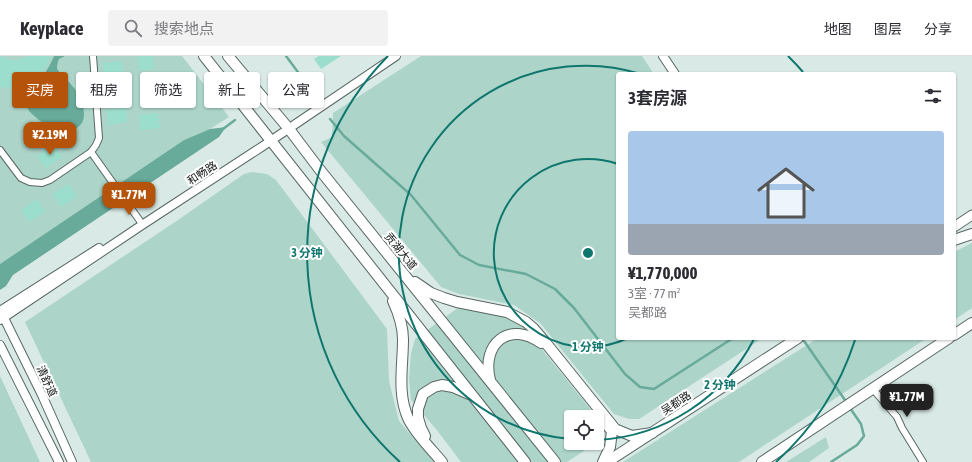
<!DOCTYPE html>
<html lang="zh">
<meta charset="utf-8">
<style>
body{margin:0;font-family:"Asap Condensed","Noto Sans SC",sans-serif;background:#f2f2f3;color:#2b2b33;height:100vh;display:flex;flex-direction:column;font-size:15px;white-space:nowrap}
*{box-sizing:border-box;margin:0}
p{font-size:13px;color:#7c7c81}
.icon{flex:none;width:22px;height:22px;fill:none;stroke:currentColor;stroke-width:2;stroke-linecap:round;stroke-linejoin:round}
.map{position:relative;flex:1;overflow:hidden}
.side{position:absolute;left:616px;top:16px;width:340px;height:268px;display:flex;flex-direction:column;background:#fff;border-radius:4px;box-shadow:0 1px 3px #0004}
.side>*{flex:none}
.guide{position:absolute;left:12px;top:16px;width:380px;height:36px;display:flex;gap:8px}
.fabs{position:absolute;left:564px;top:354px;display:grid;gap:8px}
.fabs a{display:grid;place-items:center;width:40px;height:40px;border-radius:4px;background:#fff;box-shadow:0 1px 3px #0004;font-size:20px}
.price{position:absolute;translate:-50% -34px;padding:0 9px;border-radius:8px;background:#b45309;color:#fff;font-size:13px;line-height:26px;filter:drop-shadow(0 1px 2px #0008)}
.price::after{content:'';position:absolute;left:50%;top:24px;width:12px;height:9px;margin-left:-6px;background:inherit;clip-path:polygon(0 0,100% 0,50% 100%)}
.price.active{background:#222;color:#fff}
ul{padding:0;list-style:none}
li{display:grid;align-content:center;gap:8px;height:212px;padding:0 12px}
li+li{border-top:1px solid #e1e1e2}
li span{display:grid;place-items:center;height:124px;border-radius:4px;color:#555}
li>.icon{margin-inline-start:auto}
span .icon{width:72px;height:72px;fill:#fffc;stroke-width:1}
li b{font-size:17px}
h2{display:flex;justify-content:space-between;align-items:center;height:48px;padding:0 12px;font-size:17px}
.tag{padding:0 14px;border-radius:4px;background:#fff;box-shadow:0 1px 3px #0004;font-size:14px;line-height:36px}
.tag.active{background:#b45309;color:#fff}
header{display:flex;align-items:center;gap:24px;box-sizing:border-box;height:56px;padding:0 20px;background:#fff;border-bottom:1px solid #e1e1e2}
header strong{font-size:19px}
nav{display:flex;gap:22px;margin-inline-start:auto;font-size:14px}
.search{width:280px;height:36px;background:#f2f2f3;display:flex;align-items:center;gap:10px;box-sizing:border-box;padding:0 14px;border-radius:4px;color:#7c7c81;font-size:15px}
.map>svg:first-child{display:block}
.green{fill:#acd4c9}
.water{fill:#69ab9b}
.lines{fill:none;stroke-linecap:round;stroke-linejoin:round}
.stream{stroke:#69ab9b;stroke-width:2.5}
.building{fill:#9bdecd}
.minor-casing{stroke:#586763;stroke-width:8}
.tertiary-casing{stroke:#586763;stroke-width:10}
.secondary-casing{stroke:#586763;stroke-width:11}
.primary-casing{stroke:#586763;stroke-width:12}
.minor{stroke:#fff;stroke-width:6}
.tertiary{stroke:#fff;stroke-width:8}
.secondary{stroke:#fff;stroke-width:9}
.primary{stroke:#fff;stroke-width:10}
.ring{fill:none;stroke:#0f766e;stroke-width:2}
.labels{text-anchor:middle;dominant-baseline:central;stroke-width:4;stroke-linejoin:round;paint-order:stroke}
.street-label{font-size:11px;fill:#0f1513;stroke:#fff}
.centre{fill:#0f766e;stroke:#fff;stroke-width:2}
.ring-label{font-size:12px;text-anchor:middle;font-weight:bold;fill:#0f766e;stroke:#fff;stroke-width:4;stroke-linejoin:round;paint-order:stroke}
</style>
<header>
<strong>Keyplace</strong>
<div class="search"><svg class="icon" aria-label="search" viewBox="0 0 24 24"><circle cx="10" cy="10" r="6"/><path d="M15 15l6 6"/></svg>搜索地点</div>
<nav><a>地图</a><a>图层</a><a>分享</a></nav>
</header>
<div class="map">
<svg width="972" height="406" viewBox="0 0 972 406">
<rect width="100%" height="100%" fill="#d9eae6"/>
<g class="green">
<path d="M0,0H182L229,61L210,73L184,84L0,208Z"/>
<path d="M421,0H642L654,18H618V282H763L639,363H629L614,358L540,267L514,249L459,238L441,231L321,86L332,81L333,57Z"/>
<path d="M252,116L267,118L276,124L387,273L389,325L399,365L434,406H91L25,266L178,164L244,118Z"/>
<path d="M972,187V252L954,264V196Z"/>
<path d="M459,251L504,260L523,270L601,366L603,376L601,384L597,387V361H571V387H596L567,406H461L436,373L411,344L409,323L411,298L415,283Z"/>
<path d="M818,282H927L739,406H623Z"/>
<path d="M0,320L40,406H0Z"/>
<path d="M826,381L829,392L809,406H786Z"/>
</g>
<g class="water">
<path d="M54,0H65L59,3C58,5 57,9 57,12C58,16 63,20 66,23C76,33 84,44 84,58C84,64 82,68 78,71C64,84 43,68 32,58C26,52 23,44 20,37C38,28 46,19 54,0Z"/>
<path d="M226,71L219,81L13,219L6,230L0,234V208L184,84L210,73Z"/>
</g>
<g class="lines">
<g class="stream">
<path d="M286,0L306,27"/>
<path d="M286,27L298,18"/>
<path d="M330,63L344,80L411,139L460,199L479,209L526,218L555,233L574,252L625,318L640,331L654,333L733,282"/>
<path d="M223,73L235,64"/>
<path d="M802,282L847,347"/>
<path d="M831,406L857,389L864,380L861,368L850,352"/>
</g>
</g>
<g class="building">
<path d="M0,0L13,5L30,0H51L45,13L31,26L21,30L10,32L0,31Z"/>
<path d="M138,0H153L154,13L139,15Z"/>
<path d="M319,0H341L321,13L314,3Z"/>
<path d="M122,5L123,20L104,22L103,7Z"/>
<path d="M183,25L185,39L166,41L164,27Z"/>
<path d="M126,52L127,66L108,69L107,54Z"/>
<path d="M158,57L160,72L140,74L139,59Z"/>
<path d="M53,89L62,101L46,112L37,100Z"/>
<path d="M68,128L77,140L61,151L52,138Z"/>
<path d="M37,143L45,156L29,166L21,154Z"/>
</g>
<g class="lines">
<g class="minor-casing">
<g id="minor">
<path d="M0,94L21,122L30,126L42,127L50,124L91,96L96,89L99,82L93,0"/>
<path d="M91,96L140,165"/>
<path d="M872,332L897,361L902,372L923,406"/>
</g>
</g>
<g class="tertiary-casing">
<g id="tertiary">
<path d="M663,0L675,18"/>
<path d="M0,255L99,192"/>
<path d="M2,258L42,339L72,406"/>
<path d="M0,264L142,169L263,90L396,0"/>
<path d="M0,289L59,406"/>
</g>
</g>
<g class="secondary-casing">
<path id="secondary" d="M954,171L972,159"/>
</g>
<g class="primary-casing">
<g id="primary">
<path d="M204,0L525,406"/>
<path d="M228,0L289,73L320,114L555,406"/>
<path d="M954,184L972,178"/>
<path d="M415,226L431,237L444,242L457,246L507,256L526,266L533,272L545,286L615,373L632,380L652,377"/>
<path d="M393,245C398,256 403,270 403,283C403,310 397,337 408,362C414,376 432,394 442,406"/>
<path d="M954,279L972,267"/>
<path d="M490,324C481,288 509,264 541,287"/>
<path d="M425,380L421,372L418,362V353L423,338L434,331L442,329L453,331L469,338"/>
<path d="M603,406L610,391L612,375L606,368"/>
<path d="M607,406L798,282"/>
<path d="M762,406L949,282"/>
</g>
</g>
<use href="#minor" class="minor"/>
<use href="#tertiary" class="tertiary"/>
<use href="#secondary" class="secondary"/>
<use href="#primary" class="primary"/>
</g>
<g class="ring">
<path d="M628 282A94 94 0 1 1 618 108"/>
<path d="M754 283A187 187 0 0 1 598 384M570 383A187 187 0 1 1 641 18"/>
<path d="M855 284A281 281 0 0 1 776 406M400 406A281 281 0 0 1 388 0M788 0A281 281 0 0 1 803 16"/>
</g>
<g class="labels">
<g class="street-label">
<text transform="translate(202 117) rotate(-33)">和畅路</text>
<text transform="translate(401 195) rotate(51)">贡湖大道</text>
<text transform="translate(47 325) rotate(65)">清舒道</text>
<text transform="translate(676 347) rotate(-33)">吴都路</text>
</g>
</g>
<circle cx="588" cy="197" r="6" class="centre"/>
<g class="ring-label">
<text x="307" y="201">3 分钟</text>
<text x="588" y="295">1 分钟</text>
<text x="720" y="333">2 分钟</text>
</g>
</svg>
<div class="fabs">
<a><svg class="icon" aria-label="locate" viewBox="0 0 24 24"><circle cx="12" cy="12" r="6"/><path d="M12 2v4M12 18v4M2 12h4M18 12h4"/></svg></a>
</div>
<b class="price" style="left:50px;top:100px">¥2.19M</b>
<b class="price" style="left:129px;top:160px">¥1.77M</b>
<b class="price active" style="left:907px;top:362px">¥1.77M</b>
<div class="guide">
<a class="tag active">买房</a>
<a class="tag">租房</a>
<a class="tag">筛选</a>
<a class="tag">新上</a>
<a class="tag">公寓</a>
</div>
<section class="side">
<h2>3套房源<svg class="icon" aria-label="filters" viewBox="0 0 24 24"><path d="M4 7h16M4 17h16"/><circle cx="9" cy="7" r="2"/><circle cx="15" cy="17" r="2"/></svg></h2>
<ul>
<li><span style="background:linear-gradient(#a9c7e8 75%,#9aa5b1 0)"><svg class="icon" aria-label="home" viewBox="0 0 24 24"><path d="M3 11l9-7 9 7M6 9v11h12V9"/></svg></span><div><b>¥1,770,000</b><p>3室 · 77 m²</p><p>吴都路</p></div></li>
</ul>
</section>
</div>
